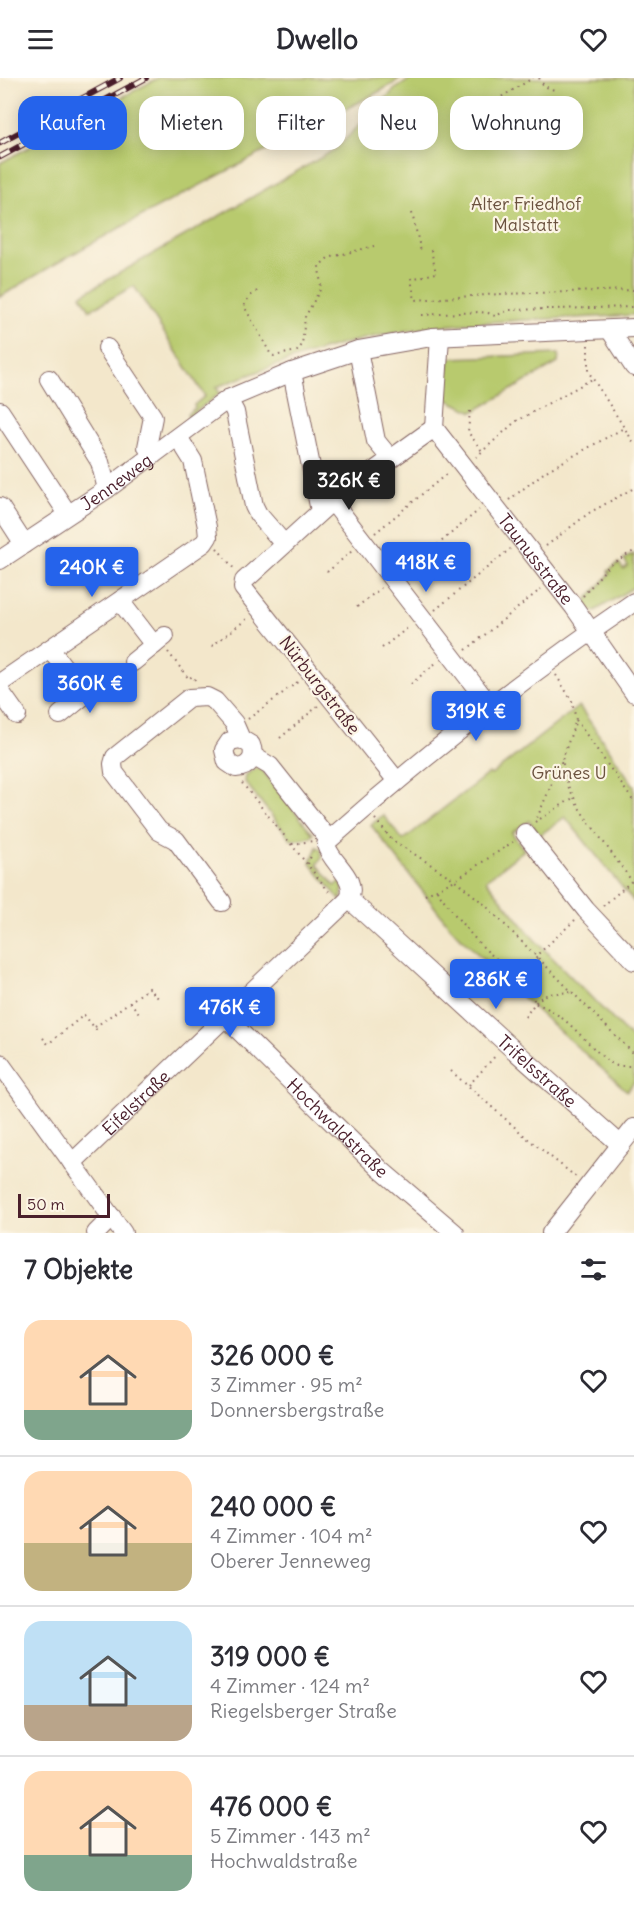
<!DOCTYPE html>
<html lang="de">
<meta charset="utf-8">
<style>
body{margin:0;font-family:Delius,sans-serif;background:#f7f7f7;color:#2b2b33;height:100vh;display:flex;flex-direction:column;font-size:22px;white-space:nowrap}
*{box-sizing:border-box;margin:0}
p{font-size:20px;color:#7c7c81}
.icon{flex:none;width:33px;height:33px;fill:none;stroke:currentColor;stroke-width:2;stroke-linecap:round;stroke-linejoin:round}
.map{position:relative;height:1155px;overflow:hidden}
.details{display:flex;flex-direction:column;background:#fff;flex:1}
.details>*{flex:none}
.top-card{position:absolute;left:18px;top:18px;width:598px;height:54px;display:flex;gap:12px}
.scale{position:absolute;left:18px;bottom:15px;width:92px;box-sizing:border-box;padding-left:6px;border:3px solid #4a1f2b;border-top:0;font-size:16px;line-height:21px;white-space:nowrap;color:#4a1f2b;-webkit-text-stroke:4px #fcf5e5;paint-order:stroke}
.price{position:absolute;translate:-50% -51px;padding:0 14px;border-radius:6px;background:#2563eb;color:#fff;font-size:20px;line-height:39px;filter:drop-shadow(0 2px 3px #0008)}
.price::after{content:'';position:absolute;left:50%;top:36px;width:18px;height:14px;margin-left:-9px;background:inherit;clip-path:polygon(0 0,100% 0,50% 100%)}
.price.selected{background:#222;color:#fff}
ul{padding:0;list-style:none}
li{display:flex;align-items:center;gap:18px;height:150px;padding:0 24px}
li+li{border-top:2px solid #e1e1e2}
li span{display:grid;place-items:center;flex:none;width:168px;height:120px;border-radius:18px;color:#555}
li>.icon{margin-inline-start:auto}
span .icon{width:72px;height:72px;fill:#fffc;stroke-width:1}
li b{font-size:26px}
h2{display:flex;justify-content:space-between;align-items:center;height:72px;padding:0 24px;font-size:26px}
.chip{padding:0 21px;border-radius:18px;background:#fff;box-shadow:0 3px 15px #0003;font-size:21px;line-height:54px}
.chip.selected{background:#2563eb;color:#fff}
header{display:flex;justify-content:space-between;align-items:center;height:78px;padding:0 24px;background:#fff;font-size:27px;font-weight:800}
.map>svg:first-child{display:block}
.green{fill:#b8ca6e;stroke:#81744c;stroke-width:1.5}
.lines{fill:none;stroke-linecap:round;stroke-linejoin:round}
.minor-casing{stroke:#856563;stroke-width:20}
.path{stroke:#856563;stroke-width:2;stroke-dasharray:1.5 4.5;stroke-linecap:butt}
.minor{stroke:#fff;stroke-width:18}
.rail-casing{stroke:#4a1f2b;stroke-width:6}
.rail{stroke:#fcf5e5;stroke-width:4;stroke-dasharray:11;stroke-linecap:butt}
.labels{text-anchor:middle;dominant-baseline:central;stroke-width:4.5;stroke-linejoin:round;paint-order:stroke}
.park-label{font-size:18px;fill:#6b523f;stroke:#fcf5e5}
.street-label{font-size:18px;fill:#4a1f2b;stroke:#fcf5e5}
</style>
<header><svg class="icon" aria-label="menu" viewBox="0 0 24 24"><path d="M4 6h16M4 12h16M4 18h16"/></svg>Dwello<svg class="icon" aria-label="heart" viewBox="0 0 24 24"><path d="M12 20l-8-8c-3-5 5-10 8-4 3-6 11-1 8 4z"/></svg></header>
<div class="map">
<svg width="634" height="1155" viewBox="0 0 634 1155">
<rect width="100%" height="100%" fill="#fcf5e5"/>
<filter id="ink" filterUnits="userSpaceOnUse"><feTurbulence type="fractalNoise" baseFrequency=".0167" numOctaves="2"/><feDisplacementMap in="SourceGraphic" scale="12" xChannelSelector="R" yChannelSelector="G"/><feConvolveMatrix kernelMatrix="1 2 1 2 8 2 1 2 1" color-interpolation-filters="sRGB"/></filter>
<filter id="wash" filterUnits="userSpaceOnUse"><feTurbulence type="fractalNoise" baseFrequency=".008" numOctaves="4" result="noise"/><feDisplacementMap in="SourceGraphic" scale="24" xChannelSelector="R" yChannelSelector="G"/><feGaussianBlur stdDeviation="1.35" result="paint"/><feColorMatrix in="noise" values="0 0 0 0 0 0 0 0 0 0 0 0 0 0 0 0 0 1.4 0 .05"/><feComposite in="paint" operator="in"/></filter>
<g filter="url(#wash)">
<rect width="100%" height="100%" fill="#f3e7cb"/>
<g class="green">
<path d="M158,0H400L393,6C262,77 127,141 0,219V85Z"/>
<path d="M412,0H634V237C550,242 465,241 382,257C325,268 270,289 216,309L220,315L189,339L187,336L195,330L194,327L205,318L134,208L90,232L81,217L336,71L394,12Z"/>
<path d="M559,276L558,285L473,334L446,321L449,280Z"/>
<path d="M634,476V509L595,533L587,532L582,527L610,496L608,493L619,485L623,491L628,488L624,481Z"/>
<path d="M579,628L634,708V824L565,739L540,757L529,743L512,755L524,772L486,802L535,862L634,963V1004L627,1013L538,934L451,850L371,747L383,737L403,762L489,695L491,697Z"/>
<path d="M258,690L262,692L313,756L311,759L291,762L245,704L246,697L254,691Z"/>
<path d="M317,769L321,771L322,780L317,786L335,808L341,803L343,810L341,823L310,785Z"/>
</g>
</g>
<g filter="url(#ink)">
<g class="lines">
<g class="minor-casing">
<g id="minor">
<path d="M610,252L634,289"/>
<path d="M107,270L153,339L147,369L152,378"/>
<path d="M358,272L376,363L390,380"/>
<path d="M292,294L320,433"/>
<path d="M49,301L100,384L107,411"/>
<path d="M228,321L235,334L254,428L258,436L284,466"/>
<path d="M0,333L68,436"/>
<path id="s1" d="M434,350L574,529L634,615"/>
<path d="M434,350L440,259"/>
<path d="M332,423L491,629"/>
<path d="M0,429L24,466"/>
<path id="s2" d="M0,482L107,411L228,321L292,294L358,272L432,259L634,250"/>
<path d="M120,523L154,567"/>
<path d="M50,571L85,617"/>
<path d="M133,584L165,558"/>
<path d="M0,605L204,465L208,459L207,449L193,383L178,359"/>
<path d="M0,613L17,637"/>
<path d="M60,637L97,607"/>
<path d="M253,678L270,688L329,762"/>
<path d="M397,703L243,510L244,503L332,423L434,350"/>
<path d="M525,755L586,832L634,883"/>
<path id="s3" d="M349,821L506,965L621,1067"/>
<path d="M222,824L176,762L159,753L114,694L113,686L115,679L189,620L207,619L215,623L234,645L241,661L251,667C256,679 250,689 236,690L227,684L224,672L230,663L241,661"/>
<path id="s4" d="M225,939L380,1091L455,1155"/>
<path d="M0,985L123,1155"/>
<path id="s5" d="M72,1085L349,821C358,799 332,787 326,767L329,762C425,677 528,596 634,524"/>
<path d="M96,1155L112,1139"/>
<path d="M551,1155L634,1050"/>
</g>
</g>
<g class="path">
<path d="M539,0L544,8L554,12"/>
<path d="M486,47L480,37L481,31L533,0"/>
<path d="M412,135L421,174"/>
<path d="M431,172L436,195L411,201L415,222L500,216L634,212"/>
<path d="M257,213L249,219L244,228L270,275L274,278L297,273L302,267L305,239L321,210L319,188L328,180L374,168"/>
<path d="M422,237L479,234L488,235L495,238L509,232L634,229"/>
<path d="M588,267V293L634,365"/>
<path d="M470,333L468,354L482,373"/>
<path d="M476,379L515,344L592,301"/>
<path d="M509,422L546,393L624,350"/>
<path d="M375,455L449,394"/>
<path d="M546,468L589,435L634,410"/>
<path d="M217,470L235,492"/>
<path d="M327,494L352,473"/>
<path d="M405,494L479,432"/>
<path d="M583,518L609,487L634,473"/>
<path d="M357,529L381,510"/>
<path d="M435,532L510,471"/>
<path d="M212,568L248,540"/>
<path d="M382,570L410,548"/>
<path d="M466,572L541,511"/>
<path d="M168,574L189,601L192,598L197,604"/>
<path d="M556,597L572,623L576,642L562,682L568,708L581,733L634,806"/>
<path d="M411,606L437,584"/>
<path d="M248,641L299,603"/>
<path d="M576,642L634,724"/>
<path d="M280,660L318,628"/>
<path d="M242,705L331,816"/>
<path d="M537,740L562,682"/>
<path d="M375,741L392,762L455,802L484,826L634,976"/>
<path d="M535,744L573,720"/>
<path d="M292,766L313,763"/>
<path d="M308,786L312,775"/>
<path d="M437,812C448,829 489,883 508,887C514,888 521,887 527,887L533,893"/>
<path d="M425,817L455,802L513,764"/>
<path d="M603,828L634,801"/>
<path d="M575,842L537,877L533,894L534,925C565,934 585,965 609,984L617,988H634"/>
<path d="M130,924L139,935"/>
<path d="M525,939C542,914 543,916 573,914"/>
<path d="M95,949L149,910L160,922"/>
<path d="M43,960L48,966L84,937L99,955"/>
<path d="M451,993L527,1060L576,1099"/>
<path d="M469,1007L497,976"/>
</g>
<use href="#minor" class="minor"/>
<g class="rail-casing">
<g id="rail">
<path d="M0,65L120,0"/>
<path d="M0,79L146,0"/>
</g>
</g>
<use href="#rail" class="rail"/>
</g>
</g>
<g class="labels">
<g class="park-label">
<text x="526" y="125">Alter Friedhof<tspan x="526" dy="21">Malstatt</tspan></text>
<text x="569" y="694">Grünes U</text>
</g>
<g class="street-label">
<text stroke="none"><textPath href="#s2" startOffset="140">Jenneweg</textPath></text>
<text stroke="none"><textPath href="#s1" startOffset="166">Taunusstraße</textPath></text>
<text transform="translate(320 607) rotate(52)">Nürburgstraße</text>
<text stroke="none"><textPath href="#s3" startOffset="255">Trifelsstraße</textPath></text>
<text stroke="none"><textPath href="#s5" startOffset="88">Eifelstraße</textPath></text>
<text stroke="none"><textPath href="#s4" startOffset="158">Hochwaldstraße</textPath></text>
</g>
</g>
</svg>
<div class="scale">50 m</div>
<b class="price selected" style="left:349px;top:433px">326K €</b>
<b class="price" style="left:426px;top:515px">418K €</b>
<b class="price" style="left:92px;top:520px">240K €</b>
<b class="price" style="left:90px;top:636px">360K €</b>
<b class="price" style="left:476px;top:664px">319K €</b>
<b class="price" style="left:496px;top:932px">286K €</b>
<b class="price" style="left:230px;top:960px">476K €</b>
<div class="top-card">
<a class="chip selected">Kaufen</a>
<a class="chip">Mieten</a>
<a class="chip">Filter</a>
<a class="chip">Neu</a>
<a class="chip">Wohnung</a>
</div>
</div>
<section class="details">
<h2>7 Objekte<svg class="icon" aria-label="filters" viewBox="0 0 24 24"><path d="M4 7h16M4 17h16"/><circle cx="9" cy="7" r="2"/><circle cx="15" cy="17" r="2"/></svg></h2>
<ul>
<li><span style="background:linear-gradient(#ffd9b3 75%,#7fa58c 0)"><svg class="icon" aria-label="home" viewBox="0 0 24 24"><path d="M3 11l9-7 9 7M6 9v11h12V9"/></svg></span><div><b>326 000 €</b><p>3 Zimmer · 95 m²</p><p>Donnersbergstraße</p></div><svg class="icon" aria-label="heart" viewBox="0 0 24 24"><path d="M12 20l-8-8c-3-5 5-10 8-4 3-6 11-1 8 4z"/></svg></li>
<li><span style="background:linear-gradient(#ffd9b3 60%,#c2b280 0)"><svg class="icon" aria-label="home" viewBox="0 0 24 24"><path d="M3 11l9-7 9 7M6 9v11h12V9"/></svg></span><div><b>240 000 €</b><p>4 Zimmer · 104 m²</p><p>Oberer Jenneweg</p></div><svg class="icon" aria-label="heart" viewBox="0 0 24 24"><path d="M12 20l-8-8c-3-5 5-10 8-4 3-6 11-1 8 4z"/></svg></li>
<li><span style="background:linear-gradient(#bfe0f5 70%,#b9a48a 0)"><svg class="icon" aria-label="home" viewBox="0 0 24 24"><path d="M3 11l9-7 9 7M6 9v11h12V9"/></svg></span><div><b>319 000 €</b><p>4 Zimmer · 124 m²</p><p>Riegelsberger Straße</p></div><svg class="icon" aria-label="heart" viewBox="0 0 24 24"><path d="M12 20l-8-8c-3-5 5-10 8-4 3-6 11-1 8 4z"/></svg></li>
<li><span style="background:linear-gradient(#ffd9b3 70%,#7fa58c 0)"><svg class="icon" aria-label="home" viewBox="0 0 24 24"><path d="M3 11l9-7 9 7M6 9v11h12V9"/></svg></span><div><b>476 000 €</b><p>5 Zimmer · 143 m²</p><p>Hochwaldstraße</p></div><svg class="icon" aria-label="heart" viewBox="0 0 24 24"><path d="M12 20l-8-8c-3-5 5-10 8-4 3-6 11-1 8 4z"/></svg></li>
</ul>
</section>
